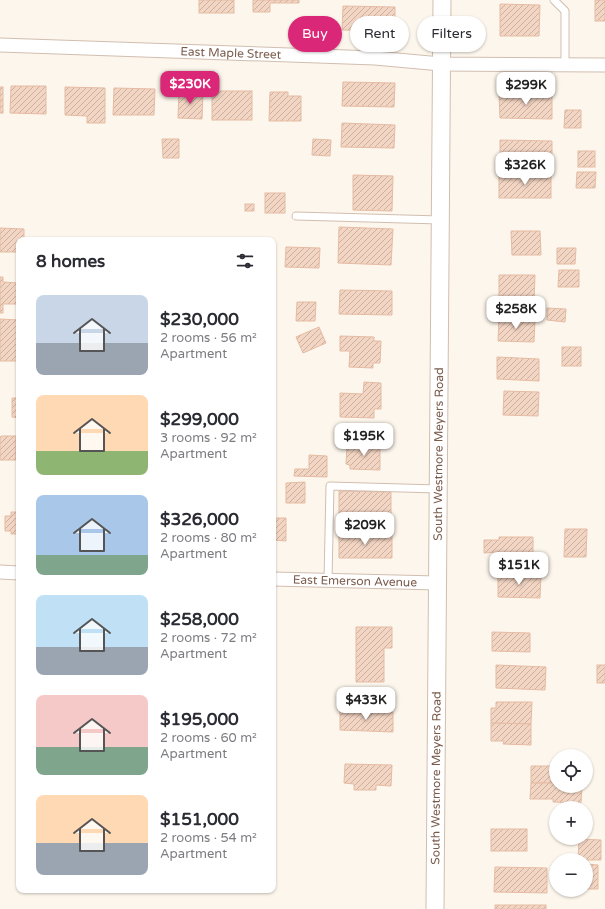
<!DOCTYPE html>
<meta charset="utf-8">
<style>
body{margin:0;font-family:"Varela Round",sans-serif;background:#f2f2f3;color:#2b2b33;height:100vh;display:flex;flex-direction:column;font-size:15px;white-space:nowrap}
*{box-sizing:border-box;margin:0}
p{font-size:13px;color:#7c7c81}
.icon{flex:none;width:22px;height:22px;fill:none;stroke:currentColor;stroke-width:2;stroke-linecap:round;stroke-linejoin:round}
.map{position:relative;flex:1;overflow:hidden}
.details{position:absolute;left:16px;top:237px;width:260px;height:656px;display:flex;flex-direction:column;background:#fff;border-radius:8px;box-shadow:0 1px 3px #0004}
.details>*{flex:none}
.hud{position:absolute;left:288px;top:16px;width:257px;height:36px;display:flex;gap:8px}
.tools{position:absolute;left:549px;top:749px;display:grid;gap:8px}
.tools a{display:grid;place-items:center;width:44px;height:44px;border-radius:50%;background:#fff;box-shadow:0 1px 3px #0004;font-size:20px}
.price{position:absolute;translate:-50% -34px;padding:0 9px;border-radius:8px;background:#fff;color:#222;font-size:13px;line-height:26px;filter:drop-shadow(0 1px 2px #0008)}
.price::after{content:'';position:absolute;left:50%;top:24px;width:12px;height:9px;margin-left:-6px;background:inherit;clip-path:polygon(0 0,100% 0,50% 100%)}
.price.selected{background:#db2777;color:#fff}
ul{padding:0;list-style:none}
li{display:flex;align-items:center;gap:12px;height:100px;padding:0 20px}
li span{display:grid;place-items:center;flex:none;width:112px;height:80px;border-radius:8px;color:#555}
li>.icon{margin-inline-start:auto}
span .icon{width:48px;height:48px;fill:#fffc;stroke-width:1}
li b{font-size:17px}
h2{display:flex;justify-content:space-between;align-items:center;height:48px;padding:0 20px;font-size:17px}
.chip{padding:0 14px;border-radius:18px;background:#fff;box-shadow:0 1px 3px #0004;font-size:14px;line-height:36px}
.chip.selected{background:#db2777;color:#fff}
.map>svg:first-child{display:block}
.building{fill:url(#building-hatch);stroke:#e6bba3}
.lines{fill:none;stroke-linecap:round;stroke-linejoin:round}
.service-casing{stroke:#d1beb0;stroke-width:9}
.minor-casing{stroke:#d1beb0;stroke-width:15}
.tertiary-casing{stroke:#d1beb0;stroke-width:19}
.service{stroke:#fff;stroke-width:7}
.minor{stroke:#fff;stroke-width:13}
.tertiary{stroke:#fff;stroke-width:17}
.labels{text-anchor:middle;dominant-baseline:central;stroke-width:4;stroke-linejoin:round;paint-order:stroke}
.street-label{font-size:12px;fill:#7a5c4d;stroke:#fffaf3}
</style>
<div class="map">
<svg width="605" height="909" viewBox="0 0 605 909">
<defs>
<pattern id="building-hatch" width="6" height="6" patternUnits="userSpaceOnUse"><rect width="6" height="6" fill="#f3d5c3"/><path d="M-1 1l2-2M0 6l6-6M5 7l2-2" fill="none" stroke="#cab0a1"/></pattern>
</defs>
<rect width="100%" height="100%" fill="#fdf6ec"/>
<g class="building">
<rect x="199" y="0" width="35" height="13"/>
<path d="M253,0H299V3H270V12H253Z"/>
<rect x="595" y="0" width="10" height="21"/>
<path d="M500,4L540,5L539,36H500Z"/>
<path d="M343,6L395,7V31L342,30Z"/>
<path d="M343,82L395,83L394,107L342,106Z"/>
<path d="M11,86H46V114L10,113Z"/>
<rect x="0" y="87" width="3" height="26"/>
<path d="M65,87L105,88V123H87V116L65,115Z"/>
<path d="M114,88L155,89L154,115H113Z"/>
<path d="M179,91L203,92L202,119L178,118Z"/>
<rect x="212" y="91" width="40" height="29"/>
<path d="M270,92H288V96H301V121H269Z"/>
<path d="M499,94H552V119L500,118Z"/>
<path d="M565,110H581V128H564Z"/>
<path d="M342,123L395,125L394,148L341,147Z"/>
<path d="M162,139H179V158H163Z"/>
<path d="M313,139L331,140L330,156L312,155Z"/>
<path d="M500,140L552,141V164H500Z"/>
<rect x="578" y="151" width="17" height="16"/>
<path d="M577,172H596L595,188H576Z"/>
<rect x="499" y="174" width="52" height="24"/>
<path d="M353,175L393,176L392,211L353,210Z"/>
<rect x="265" y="193" width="20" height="20"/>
<rect x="245" y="204" width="9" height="7"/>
<path d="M339,227L393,229L391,265L338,263Z"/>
<path d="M0,228L24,229V240H19V252H0Z"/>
<path d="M511,231H540L541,255H512Z"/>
<path d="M286,247L320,248L319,268L285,267Z"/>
<path d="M557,248H576L575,264H557Z"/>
<path d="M559,270H579V287H558Z"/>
<path d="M499,275H535L534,303L499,302Z"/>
<path d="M0,277H3V282L18,283L17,304H3V313H0Z"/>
<path d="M340,290L392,291V315L339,314Z"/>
<path d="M297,302H316L315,321H296Z"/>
<path d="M547,308L566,309L565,322L547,320Z"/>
<path d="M0,319L19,320V361H0Z"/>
<path d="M499,319L535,320L534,342L498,341Z"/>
<path d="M319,327L326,343L303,353L296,337Z"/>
<path d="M340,336L374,337V341H381L380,363H373V368L349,367L350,351H340Z"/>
<rect x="562" y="347" width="19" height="19"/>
<path d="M497,357L539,359V381L497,379Z"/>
<path d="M364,382L381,383V409H374V418L340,417V393L363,394Z"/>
<path d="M504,391L539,392L538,416L503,415Z"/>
<path d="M12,398H19V418L12,417Z"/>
<path d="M2,436H16V460H0V437Z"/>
<path d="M347,445L380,446V470L350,469V465L346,464Z"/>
<path d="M309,455L327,456V477L294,476L295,469H309Z"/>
<path d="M305,482V503H286V483Z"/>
<path d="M339,491L391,492V515L339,514Z"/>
<path d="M11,512H19V534H11V531H5V516H11Z"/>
<path d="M273,518H286V541L273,540Z"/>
<path d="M565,529H587L586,557H564Z"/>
<path d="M339,534L392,535V558H339Z"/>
<path d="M499,537H533V556H498V552L484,553V540H499Z"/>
<path d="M498,575L541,576L540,598L498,597Z"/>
<path d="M356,627H392V648H384V682H356Z"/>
<path d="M492,632L530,633V652L492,651Z"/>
<path d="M496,665L546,667L545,690L496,688Z"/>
<rect x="597" y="665" width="8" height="18"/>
<path d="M496,702H532L531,724L491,723V708H496Z"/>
<path d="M340,709L393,712V732L340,730Z"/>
<path d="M491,723L531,724V745L503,744L504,741H491Z"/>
<path d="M553,762H556V783H531V766H552Z"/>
<path d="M345,764L392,765L391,786L376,785V790H354V784L344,783Z"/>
<path d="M531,783H556V786H582L581,803L553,802V799H530Z"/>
<rect x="491" y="829" width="36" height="22"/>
<path d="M579,839L601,840V860H578Z"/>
<path d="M586,864L598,865V889H586Z"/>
<path d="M495,867L547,868V893L494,892Z"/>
<rect x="495" y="905" width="51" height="4"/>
</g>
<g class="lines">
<g class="service-casing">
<g id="service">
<path d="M554,0L565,11V65"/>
<path d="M296,216L440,220"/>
<path d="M328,581L330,486L438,489"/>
</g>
</g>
<g class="minor-casing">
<g id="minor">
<path id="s1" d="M0,45L375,58L441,64L605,65"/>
<path d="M0,572L19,573"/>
<path id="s2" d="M273,579L437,583"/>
</g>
</g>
<g class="tertiary-casing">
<g id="tertiary">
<path id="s3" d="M435,909L442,0"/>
</g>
</g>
<use href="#service" class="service"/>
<use href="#minor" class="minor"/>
<use href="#tertiary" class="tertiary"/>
</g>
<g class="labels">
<g class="street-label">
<text stroke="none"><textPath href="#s1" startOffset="231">East Maple Street</textPath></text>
<text stroke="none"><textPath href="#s3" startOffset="455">South Westmore Meyers Road</textPath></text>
<text stroke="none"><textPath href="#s2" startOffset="82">East Emerson Avenue</textPath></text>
<text stroke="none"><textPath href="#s3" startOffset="131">South Westmore Meyers Road</textPath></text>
</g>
</g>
</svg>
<div class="tools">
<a><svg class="icon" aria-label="locate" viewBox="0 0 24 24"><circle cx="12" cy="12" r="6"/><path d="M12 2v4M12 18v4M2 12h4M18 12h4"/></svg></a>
<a>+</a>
<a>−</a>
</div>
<b class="price selected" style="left:190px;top:105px">$230K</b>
<b class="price" style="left:526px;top:106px">$299K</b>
<b class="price" style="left:525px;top:186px">$326K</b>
<b class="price" style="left:516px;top:330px">$258K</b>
<b class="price" style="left:364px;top:457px">$195K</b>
<b class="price" style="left:365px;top:546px">$209K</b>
<b class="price" style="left:519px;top:586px">$151K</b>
<b class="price" style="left:366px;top:721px">$433K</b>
<div class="hud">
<a class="chip selected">Buy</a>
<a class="chip">Rent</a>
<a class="chip">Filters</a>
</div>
<section class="details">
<h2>8 homes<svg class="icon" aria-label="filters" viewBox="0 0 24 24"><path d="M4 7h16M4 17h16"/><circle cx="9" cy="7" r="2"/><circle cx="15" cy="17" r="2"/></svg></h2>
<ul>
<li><span style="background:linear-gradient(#c9d6e8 60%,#9aa5b1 0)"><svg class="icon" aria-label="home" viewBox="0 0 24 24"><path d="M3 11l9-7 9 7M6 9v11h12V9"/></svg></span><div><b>$230,000</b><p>2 rooms · 56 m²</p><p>Apartment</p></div></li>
<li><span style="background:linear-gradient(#ffd9b3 70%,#8fb573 0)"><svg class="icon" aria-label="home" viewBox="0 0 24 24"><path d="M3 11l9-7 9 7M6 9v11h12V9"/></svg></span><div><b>$299,000</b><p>3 rooms · 92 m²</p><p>Apartment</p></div></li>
<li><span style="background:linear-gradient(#a9c7e8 75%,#7fa58c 0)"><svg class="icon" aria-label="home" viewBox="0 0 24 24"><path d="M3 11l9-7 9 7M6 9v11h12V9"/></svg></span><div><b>$326,000</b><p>2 rooms · 80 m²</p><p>Apartment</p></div></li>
<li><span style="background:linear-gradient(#bfe0f5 65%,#9aa5b1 0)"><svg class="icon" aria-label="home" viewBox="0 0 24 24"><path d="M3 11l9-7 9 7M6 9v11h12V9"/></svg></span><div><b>$258,000</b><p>2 rooms · 72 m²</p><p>Apartment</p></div></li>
<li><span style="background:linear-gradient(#f6c9c9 65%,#7fa58c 0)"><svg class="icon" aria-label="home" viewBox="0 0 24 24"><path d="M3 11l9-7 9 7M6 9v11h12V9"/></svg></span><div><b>$195,000</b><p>2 rooms · 60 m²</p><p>Apartment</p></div></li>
<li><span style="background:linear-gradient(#ffd9b3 60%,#9aa5b1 0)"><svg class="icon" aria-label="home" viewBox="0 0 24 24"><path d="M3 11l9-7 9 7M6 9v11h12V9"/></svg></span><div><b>$151,000</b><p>2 rooms · 54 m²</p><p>Apartment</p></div></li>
</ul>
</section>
</div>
